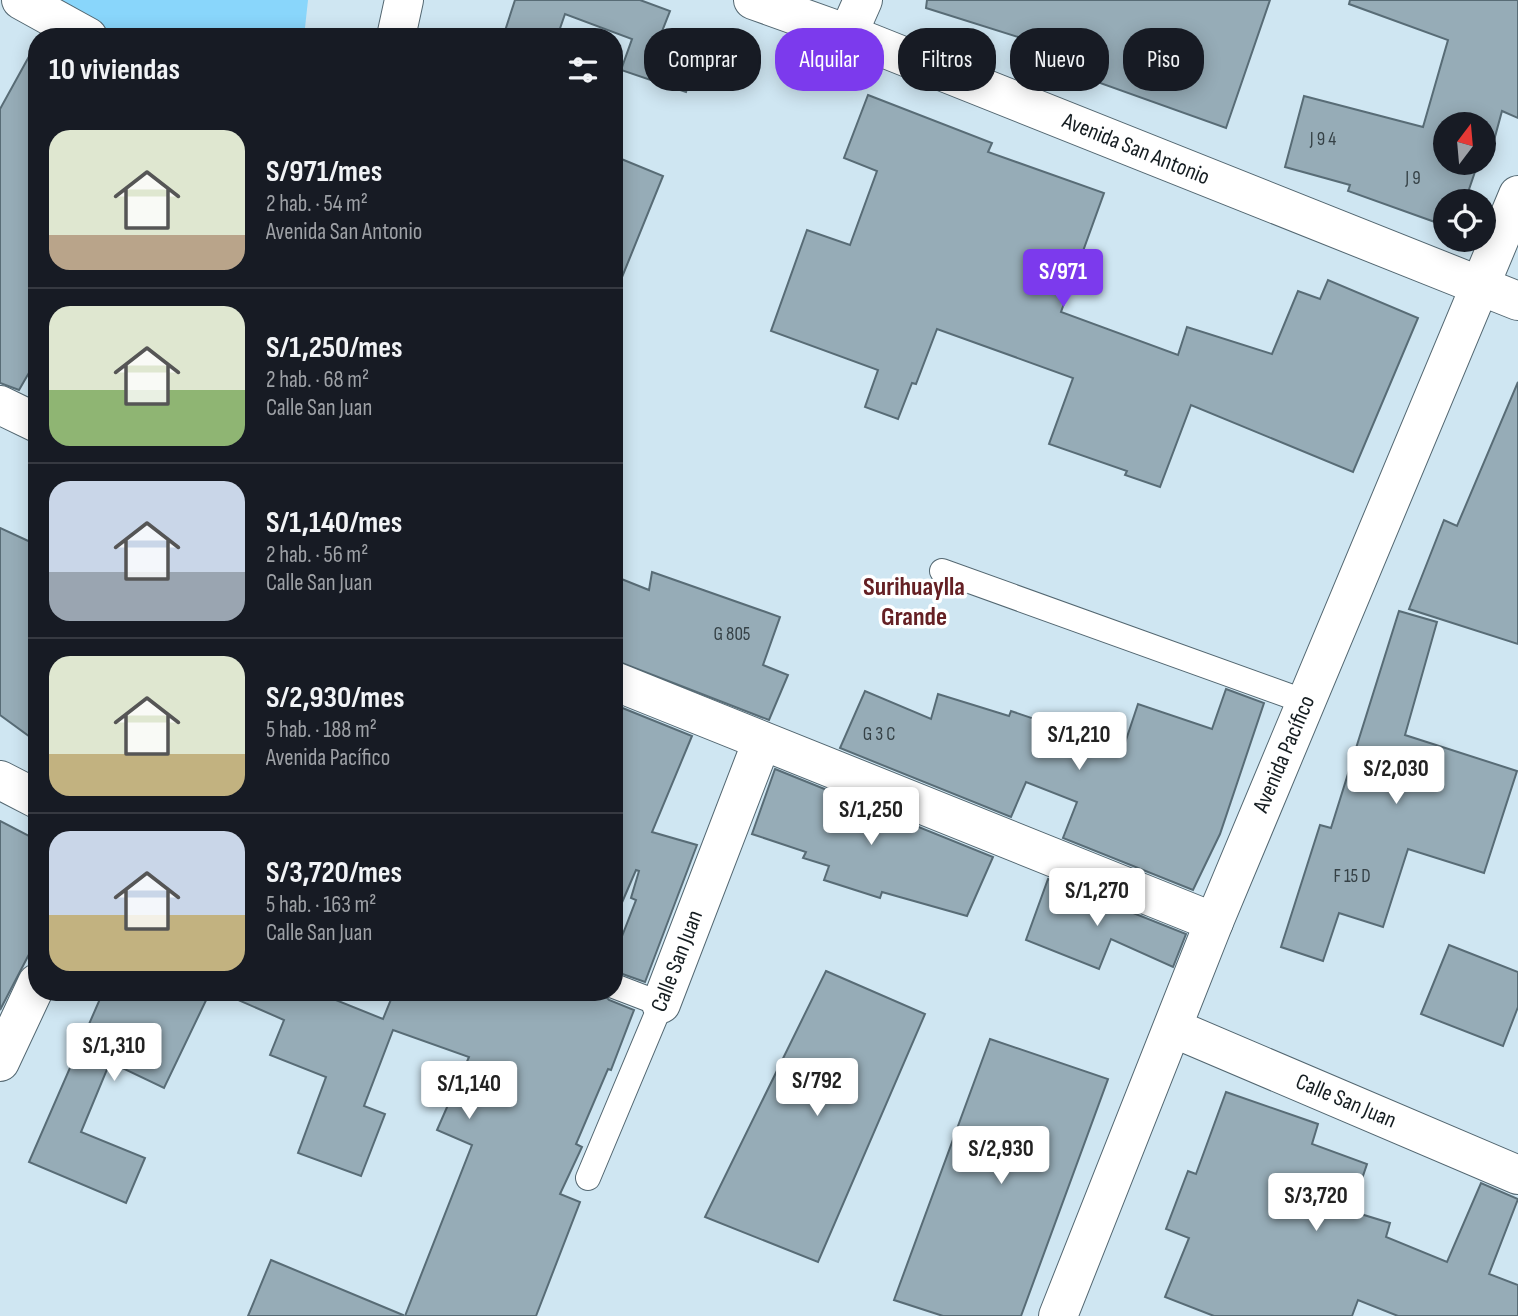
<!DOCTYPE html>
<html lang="es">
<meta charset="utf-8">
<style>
body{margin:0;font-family:"Sofia Sans Condensed",sans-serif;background:#242831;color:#f1f3f6;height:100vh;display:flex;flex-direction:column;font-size:26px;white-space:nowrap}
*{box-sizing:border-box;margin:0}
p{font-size:23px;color:#9ea1a6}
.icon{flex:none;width:38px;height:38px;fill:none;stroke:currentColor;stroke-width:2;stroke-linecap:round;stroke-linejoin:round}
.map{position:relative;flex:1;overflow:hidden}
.panel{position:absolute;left:28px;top:28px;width:595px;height:973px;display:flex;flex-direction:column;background:#171b24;border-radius:28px;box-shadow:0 4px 18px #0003}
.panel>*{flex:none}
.banner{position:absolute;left:644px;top:28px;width:665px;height:63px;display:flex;gap:14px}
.needle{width:46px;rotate:16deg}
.controls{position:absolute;left:1433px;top:112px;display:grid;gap:14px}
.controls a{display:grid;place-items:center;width:63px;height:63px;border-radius:50%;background:#171b24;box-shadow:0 4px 18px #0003;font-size:35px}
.price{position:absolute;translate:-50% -60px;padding:0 16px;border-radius:7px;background:#fff;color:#222;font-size:23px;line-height:46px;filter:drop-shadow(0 2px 4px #0008)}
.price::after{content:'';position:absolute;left:50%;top:42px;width:21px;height:16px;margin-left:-10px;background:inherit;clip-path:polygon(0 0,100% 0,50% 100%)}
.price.on{background:#7c3aed;color:#fff}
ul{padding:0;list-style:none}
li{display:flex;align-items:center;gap:21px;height:175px;padding:0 21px}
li+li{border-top:2px solid #363941}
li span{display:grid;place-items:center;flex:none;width:196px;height:140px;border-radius:21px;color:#555}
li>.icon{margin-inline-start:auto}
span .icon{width:84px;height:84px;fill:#fffc;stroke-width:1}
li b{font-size:30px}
h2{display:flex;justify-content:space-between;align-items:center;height:84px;padding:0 21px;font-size:30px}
.pill{padding:0 24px;border-radius:28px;background:#171b24;box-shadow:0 4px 18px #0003;font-size:24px;line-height:63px}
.pill.on{background:#7c3aed;color:#fff}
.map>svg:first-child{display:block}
.green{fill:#89d6fb}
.building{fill:#96acb7;stroke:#586c76;stroke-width:2}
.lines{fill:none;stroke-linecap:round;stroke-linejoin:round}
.service-casing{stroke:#536771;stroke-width:26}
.minor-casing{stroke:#536771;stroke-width:40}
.service{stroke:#fff;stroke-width:24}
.minor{stroke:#fff;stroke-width:38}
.labels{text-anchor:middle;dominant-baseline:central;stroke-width:7;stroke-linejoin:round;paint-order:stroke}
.number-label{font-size:19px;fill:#354146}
.street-label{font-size:23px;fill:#151d21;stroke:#fff}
.quarter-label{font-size:26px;font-weight:bold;fill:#652024;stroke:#fff}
</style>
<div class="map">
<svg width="1518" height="1316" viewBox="0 0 1518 1316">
<rect width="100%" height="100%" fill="#cfe6f2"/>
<path class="green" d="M25,0H308L304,37H92Z"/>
<g class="building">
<path d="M515,0H640L670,11L661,34L701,48L686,92L621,70L632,39L565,14L557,37H503Z"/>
<path d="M927,0H1270L1226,128L1072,73L1078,56L926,8Z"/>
<path d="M1350,0H1518V118L1502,111L1489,159L1484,157V124H1446V163H1478L1465,201H1446V226L1348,191L1350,185L1285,167L1304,96L1423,127L1448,40L1349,4Z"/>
<path d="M37,42V359L19,390L0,383V109Z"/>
<path d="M868,95L992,143L988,152L1104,193L1061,312L1178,355L1187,327L1272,354L1298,291L1320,299L1328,280L1418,318L1353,472L1191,405L1160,487L1125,475L1127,471L1049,444L1073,378L937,329L916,384L912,383L898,419L865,407L878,370L771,331L807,230L850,245L877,171L844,158Z"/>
<path d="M614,156L663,176L616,292H614Z"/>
<path d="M1518,382V644L1409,609L1444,520L1457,526Z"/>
<path d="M0,528L37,545V742L0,715Z"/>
<path d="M652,572L780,617L763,665L788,675L769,720L614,660V576L649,590Z"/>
<path d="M1399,611L1437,622L1405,735L1517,771L1484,873L1408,849L1383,927L1339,913L1323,961L1281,947L1320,825L1331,828Z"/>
<path d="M1226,689L1264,703L1220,834L1193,890L1063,838L1077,802L1026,782L1011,817L840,748L865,691L931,719L938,694L1009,716L1011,711L1123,749L1138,704L1212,729Z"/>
<path d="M620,707L692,736L652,832L697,845L645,982L614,971V957L636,900L631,898L639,871L636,870L614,921V719Z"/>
<path d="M775,769L993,857L967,916L882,892L880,898L824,880L829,866L803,858L806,852L752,834Z"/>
<path d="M0,821L37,840V939L0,1010Z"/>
<path d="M1048,879L1186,934L1173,967L1111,939L1099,969L1026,940Z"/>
<path d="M1449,945L1518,972V1007L1503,1046L1421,1014Z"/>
<path d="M826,971L925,1014L818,1262L705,1217Z"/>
<path d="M103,992H210L164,1088L110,1062L81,1132L145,1158L126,1203L29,1162Z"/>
<path d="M220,992H316L383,1019L394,992H601L609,1000L634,1010L611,1070L608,1069L576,1144L582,1147L560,1194L580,1202L536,1316H405L472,1145L437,1130L469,1057L393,1030L364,1106L385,1114L361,1176L298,1153L326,1077L270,1055L284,1020Z"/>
<path d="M990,1039L1108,1079L1021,1316H943L894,1300Z"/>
<path d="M1226,1092L1318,1124L1312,1144L1367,1164L1351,1211L1390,1223L1386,1237L1447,1262L1481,1183L1518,1199L1489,1274L1518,1285V1316H1398L1358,1300L1352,1316H1214L1165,1297L1189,1238L1166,1229L1188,1171L1196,1174Z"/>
<path d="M271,1260L403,1315V1316H248Z"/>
</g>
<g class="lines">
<g class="service-casing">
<g id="service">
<path d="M942,571L1306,702"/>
<path d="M588,1178L661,1004L614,986"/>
</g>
</g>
<g class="minor-casing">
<g id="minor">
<path d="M21,0L88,37"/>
<path d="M753,0L848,34L1518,301"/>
<path d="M848,34L863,0"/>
<path d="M396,37L404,0"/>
<path d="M0,405L37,423"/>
<path d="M614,681L1214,922"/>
<path d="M0,780L37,799"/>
<path d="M661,1004L762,741"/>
<path d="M1173,1028L1518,1175"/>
<path d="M0,1062L37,983"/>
<path d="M1058,1316L1214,922L1518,195"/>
</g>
</g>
<use href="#service" class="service"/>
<use href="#minor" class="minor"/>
</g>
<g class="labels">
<g class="number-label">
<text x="1323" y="139">J 9 4</text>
<text x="1413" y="178">J 9</text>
<text x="732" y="634">G 805</text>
<text x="879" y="734">G 3 C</text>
<text x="1352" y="876">F 15 D</text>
</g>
<g class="street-label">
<text transform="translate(1136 149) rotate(22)">Avenida San Antonio</text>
<text transform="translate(1284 754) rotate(-67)">Avenida Pacífico</text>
<text transform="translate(677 961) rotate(-69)">Calle San Juan</text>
<text transform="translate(1346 1101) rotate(23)">Calle San Juan</text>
</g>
<g class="quarter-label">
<text x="914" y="587">Surihuaylla<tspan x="914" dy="30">Grande</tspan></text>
</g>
</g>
</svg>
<div class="controls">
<a><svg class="needle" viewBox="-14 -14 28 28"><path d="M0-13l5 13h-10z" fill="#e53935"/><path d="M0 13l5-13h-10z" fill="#9ea1a6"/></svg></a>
<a><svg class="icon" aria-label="locate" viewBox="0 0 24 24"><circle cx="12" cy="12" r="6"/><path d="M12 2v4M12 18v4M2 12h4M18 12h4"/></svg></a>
</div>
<b class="price on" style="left:1063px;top:309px">S/971</b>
<b class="price" style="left:1079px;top:772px">S/1,210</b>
<b class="price" style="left:1396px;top:806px">S/2,030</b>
<b class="price" style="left:871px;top:847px">S/1,250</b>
<b class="price" style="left:1097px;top:928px">S/1,270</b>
<b class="price" style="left:114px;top:1083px">S/1,310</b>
<b class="price" style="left:817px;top:1118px">S/792</b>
<b class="price" style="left:469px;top:1121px">S/1,140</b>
<b class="price" style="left:1001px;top:1186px">S/2,930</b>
<b class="price" style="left:1316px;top:1233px">S/3,720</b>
<div class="banner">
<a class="pill">Comprar</a>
<a class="pill on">Alquilar</a>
<a class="pill">Filtros</a>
<a class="pill">Nuevo</a>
<a class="pill">Piso</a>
</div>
<section class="panel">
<h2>10 viviendas<svg class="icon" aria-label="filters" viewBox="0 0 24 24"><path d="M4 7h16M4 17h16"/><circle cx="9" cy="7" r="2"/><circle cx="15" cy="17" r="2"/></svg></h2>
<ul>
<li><span style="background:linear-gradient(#dfe7d0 75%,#b9a48a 0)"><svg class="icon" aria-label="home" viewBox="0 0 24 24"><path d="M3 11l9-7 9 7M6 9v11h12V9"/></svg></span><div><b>S/971/mes</b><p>2 hab. · 54 m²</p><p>Avenida San Antonio</p></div></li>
<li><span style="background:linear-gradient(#dfe7d0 60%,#8fb573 0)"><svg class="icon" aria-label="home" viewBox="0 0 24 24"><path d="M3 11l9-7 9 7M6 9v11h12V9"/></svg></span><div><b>S/1,250/mes</b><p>2 hab. · 68 m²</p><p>Calle San Juan</p></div></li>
<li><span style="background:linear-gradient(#c9d6e8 65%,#9aa5b1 0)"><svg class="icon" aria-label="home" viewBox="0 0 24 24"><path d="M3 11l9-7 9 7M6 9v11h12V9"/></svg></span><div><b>S/1,140/mes</b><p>2 hab. · 56 m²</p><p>Calle San Juan</p></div></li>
<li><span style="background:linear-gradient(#dfe7d0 70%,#c2b280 0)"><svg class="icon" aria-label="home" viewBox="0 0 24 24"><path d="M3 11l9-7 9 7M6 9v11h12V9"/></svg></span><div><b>S/2,930/mes</b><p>5 hab. · 188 m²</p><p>Avenida Pacífico</p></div></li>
<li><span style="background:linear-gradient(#c9d6e8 60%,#c2b280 0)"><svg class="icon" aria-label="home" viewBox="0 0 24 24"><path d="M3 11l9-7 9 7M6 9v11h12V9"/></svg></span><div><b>S/3,720/mes</b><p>5 hab. · 163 m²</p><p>Calle San Juan</p></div></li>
</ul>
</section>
</div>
